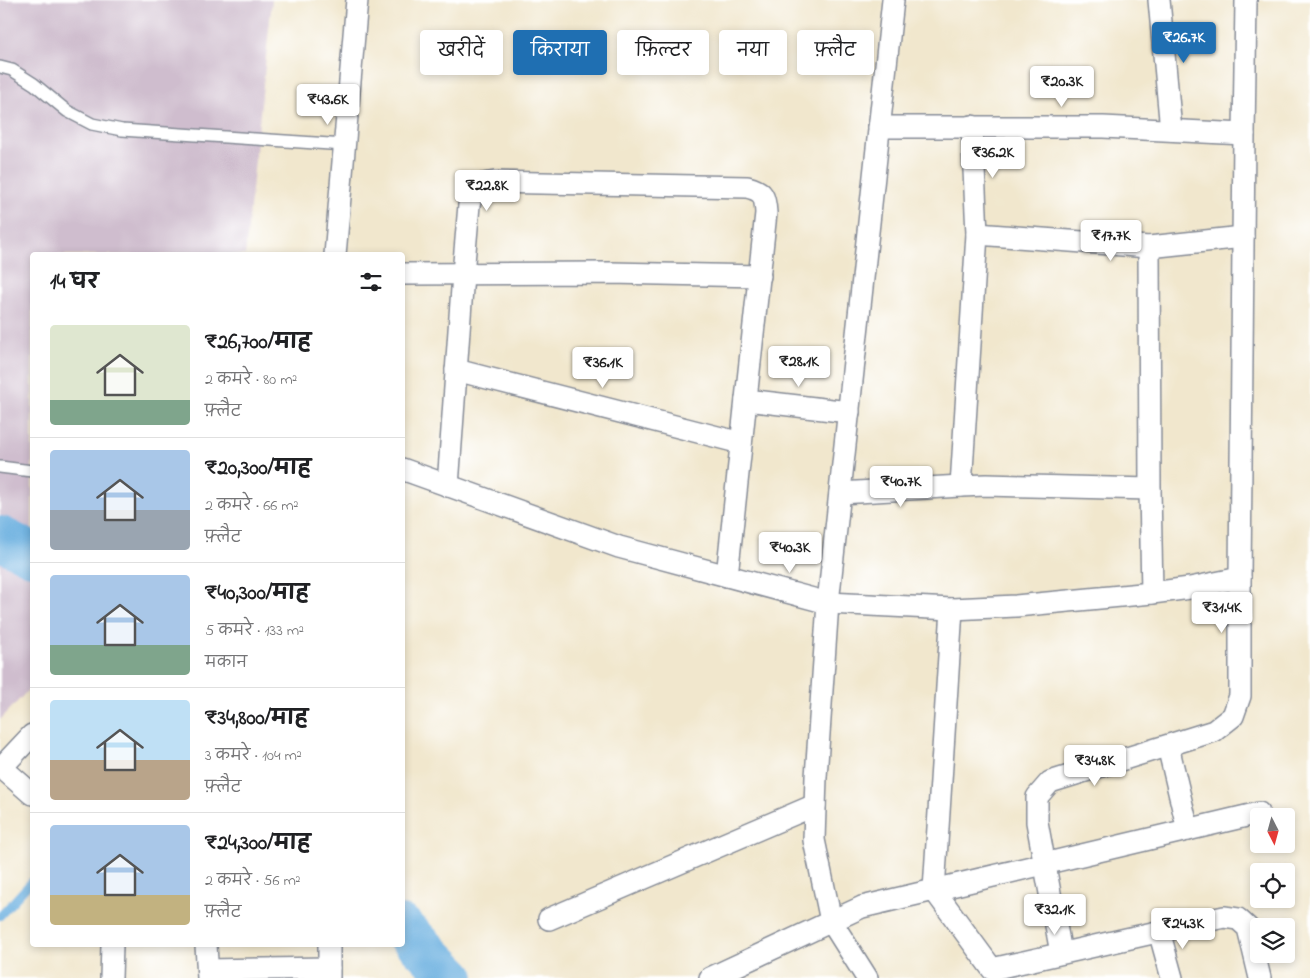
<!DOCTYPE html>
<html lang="hi">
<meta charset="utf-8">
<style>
body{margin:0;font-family:"Indie Flower","Playpen Sans Deva",sans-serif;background:#f6f6f6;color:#202124;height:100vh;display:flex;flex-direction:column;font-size:19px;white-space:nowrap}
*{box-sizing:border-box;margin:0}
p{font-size:16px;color:#757577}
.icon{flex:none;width:28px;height:28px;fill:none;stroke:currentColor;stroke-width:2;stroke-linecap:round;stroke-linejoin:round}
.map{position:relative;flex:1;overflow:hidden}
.side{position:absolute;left:30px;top:252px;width:375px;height:695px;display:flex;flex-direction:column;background:#fff;border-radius:5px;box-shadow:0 2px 8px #0003}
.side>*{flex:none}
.guide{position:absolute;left:420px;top:30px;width:475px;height:45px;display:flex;gap:10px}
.needle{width:32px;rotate:174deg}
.fabs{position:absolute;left:1250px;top:808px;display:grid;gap:10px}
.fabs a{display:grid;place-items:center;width:45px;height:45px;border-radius:5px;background:#fff;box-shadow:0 2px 8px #0003;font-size:25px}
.price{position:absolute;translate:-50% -42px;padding:0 11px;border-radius:5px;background:#fff;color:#222;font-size:16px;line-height:32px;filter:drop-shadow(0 1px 2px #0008)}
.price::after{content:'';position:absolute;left:50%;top:30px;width:15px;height:11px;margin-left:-8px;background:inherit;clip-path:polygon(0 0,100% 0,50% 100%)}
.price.active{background:#1f6fb2;color:#fff}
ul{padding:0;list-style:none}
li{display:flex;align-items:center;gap:15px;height:125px;padding:0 20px}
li+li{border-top:1px solid #e0e0e0}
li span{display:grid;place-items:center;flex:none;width:140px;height:100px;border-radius:5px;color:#555}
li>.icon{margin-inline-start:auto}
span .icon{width:60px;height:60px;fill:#fffc;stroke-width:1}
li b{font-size:21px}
h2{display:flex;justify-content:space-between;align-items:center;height:60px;padding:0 20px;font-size:21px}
.pill{padding:0 18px;border-radius:5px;background:#fff;box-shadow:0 2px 8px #0003;font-size:18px;line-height:45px}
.pill.active{background:#1f6fb2;color:#fff}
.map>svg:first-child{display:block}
.industrial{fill:#cfbdce}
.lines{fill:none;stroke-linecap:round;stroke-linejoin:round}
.stream{stroke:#69afdf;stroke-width:8}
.river{stroke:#69afdf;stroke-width:44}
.service-casing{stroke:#868b96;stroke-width:14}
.minor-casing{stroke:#868b96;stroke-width:24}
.service{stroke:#fff;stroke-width:11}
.minor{stroke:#fff;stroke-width:21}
</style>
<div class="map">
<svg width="1310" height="978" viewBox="0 0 1310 978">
<rect width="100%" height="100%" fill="#fff"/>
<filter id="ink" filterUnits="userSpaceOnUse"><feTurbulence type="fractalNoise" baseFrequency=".02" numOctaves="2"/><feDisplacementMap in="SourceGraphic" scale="10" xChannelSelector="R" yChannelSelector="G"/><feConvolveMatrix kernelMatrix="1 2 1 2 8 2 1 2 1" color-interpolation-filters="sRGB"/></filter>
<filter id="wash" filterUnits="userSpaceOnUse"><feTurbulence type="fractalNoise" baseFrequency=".0096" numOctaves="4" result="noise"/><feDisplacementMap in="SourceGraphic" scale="20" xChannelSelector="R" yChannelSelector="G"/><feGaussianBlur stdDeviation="1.12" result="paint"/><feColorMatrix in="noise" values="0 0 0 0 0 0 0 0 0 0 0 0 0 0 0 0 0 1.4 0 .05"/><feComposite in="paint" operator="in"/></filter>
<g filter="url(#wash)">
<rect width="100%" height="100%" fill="#f1e7cd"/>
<path class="industrial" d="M0,0H272L245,255H32V686L0,720Z"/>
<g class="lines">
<path class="stream" d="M0,916L32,881"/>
<g class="river">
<path d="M0,538L32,554"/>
<path d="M402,927L453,978"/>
</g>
</g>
</g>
<g filter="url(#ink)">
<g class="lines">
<g class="service-casing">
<g id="service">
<path d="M0,67L12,70L34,84L67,111L92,124L122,130L345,145"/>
<path d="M0,467L32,471"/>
</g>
</g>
<g class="minor-casing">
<g id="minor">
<path d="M1159,0L1171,130"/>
<path d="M972,126L977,234L961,486L986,485L1150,489"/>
<path d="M879,127H1103L1244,134"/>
<path d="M977,234L1149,247L1243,237"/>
<path d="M1149,247L1150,489L1152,593"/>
<path d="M335,255L357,0"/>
<path d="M402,274L610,273L760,276"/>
<path d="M456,370L741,443"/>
<path d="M746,400L849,412"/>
<path d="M402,469L619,547L828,603L952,609L1016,606L1152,593L1190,588L1240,578V696L1233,716L1214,731L1050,782L1037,797V822L1061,953"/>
<path d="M448,486L463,274L469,205L473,192L483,184L495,182L747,187C764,191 765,197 766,213L727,576"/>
<path d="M840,493L961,486"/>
<path d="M1240,578L1244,134L1246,0"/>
<path d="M952,609L934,890L1259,813"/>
<path d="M1168,746L1188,830"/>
<path d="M1,767L32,794"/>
<path d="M0,769L32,735"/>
<path d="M549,919L815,805"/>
<path d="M1159,931L1172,978"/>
<path d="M206,945L208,978"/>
<path d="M329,945V978"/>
<path d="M208,970L329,968"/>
<path d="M111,978L112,945"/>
<path d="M710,978L862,907L934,890L992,969L1224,917L1238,919L1248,928L1260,978"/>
<path d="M867,978L831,921L814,840L816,777L828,603L893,0"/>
</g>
</g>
<use href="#service" class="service"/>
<use href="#minor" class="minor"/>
</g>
</g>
</svg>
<div class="fabs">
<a><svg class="needle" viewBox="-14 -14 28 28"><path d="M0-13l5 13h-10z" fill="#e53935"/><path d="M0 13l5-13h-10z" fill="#757577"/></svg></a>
<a><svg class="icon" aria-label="locate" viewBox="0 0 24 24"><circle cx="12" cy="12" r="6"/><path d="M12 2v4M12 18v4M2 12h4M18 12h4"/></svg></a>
<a><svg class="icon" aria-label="layers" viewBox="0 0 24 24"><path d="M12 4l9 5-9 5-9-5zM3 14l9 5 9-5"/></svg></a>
</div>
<b class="price active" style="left:1184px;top:64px">₹26.7K</b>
<b class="price" style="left:1062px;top:108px">₹20.3K</b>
<b class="price" style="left:328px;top:126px">₹43.6K</b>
<b class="price" style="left:993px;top:179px">₹36.2K</b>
<b class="price" style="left:487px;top:212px">₹22.8K</b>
<b class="price" style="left:1111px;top:262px">₹17.7K</b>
<b class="price" style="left:799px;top:388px">₹28.1K</b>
<b class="price" style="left:603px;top:389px">₹36.1K</b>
<b class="price" style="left:901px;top:508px">₹40.7K</b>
<b class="price" style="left:790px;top:574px">₹40.3K</b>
<b class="price" style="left:1222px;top:634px">₹31.4K</b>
<b class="price" style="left:1095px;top:787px">₹34.8K</b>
<b class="price" style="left:1055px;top:936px">₹32.1K</b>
<b class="price" style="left:1183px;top:950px">₹24.3K</b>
<div class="guide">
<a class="pill">खरीदें</a>
<a class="pill active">किराया</a>
<a class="pill">फ़िल्टर</a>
<a class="pill">नया</a>
<a class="pill">फ़्लैट</a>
</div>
<section class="side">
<h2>14 घर<svg class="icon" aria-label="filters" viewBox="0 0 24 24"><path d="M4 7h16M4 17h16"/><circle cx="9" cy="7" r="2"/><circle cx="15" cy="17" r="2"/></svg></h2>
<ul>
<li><span style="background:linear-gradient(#dfe7d0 75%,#7fa58c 0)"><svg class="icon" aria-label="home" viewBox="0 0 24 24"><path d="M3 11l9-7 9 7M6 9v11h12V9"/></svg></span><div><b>₹26,700/माह</b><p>2 कमरे · 80 m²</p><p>फ़्लैट</p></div></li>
<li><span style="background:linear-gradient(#a9c7e8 60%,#9aa5b1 0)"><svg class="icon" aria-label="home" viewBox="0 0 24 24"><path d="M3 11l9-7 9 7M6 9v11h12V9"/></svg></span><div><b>₹20,300/माह</b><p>2 कमरे · 66 m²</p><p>फ़्लैट</p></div></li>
<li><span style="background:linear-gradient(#a9c7e8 70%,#7fa58c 0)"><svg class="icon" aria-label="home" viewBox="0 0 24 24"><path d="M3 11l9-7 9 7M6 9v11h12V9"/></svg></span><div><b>₹40,300/माह</b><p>5 कमरे · 133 m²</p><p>मकान</p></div></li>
<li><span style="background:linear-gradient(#bfe0f5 60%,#b9a48a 0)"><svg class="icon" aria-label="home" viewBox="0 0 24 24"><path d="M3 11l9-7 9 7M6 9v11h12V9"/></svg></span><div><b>₹34,800/माह</b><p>3 कमरे · 104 m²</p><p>फ़्लैट</p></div></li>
<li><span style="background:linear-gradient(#a9c7e8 70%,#c2b280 0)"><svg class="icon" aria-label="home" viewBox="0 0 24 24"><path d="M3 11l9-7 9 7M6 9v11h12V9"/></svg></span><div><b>₹24,300/माह</b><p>2 कमरे · 56 m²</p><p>फ़्लैट</p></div></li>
</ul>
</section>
</div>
